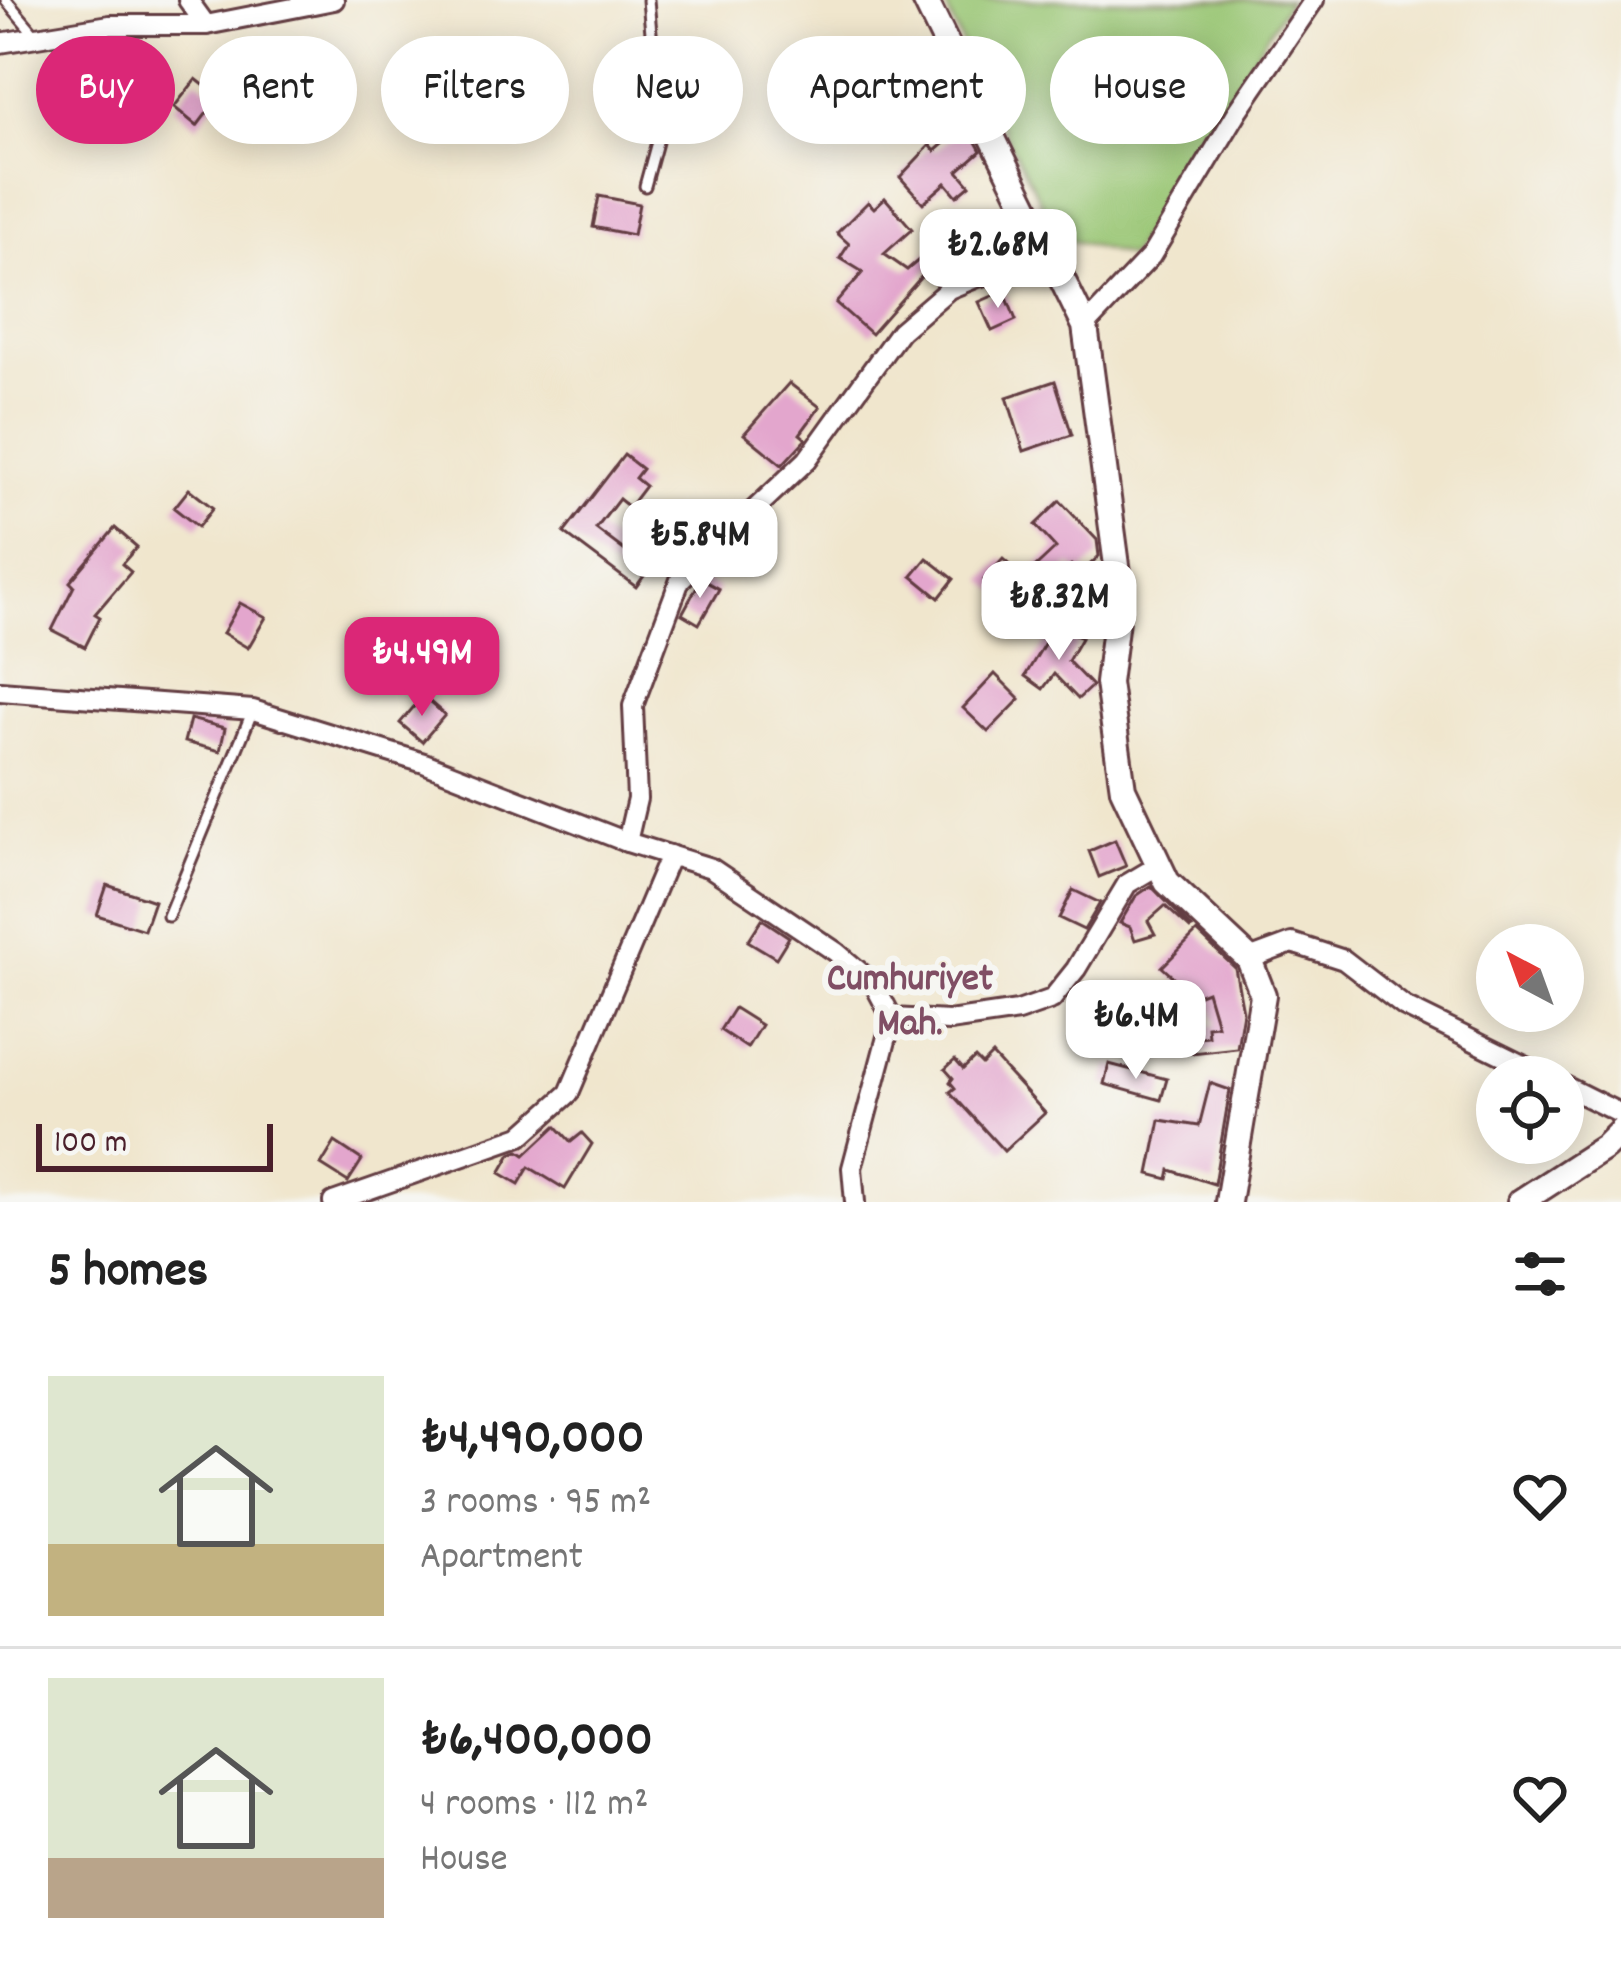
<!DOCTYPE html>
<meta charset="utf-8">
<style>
body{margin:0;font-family:Dekko,sans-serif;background:#f2f2f2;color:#222;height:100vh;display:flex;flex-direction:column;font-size:45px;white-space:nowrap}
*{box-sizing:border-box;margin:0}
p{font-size:39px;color:#767676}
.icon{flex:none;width:66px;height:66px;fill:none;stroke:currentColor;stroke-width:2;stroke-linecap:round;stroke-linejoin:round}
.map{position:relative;height:1202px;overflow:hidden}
.details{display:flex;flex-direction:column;background:#fff;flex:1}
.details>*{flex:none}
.top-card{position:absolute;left:36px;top:36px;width:1551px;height:108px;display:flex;gap:24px}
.needle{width:78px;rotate:319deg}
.buttons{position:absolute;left:1476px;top:924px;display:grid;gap:24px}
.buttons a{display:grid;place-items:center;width:108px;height:108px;border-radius:50%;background:#fff;box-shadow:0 6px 30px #0003;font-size:60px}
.scale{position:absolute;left:36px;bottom:30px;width:237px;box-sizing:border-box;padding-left:12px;border:6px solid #4a1f2b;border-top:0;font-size:33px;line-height:42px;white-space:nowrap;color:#4a1f2b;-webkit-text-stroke:9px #f6f6f2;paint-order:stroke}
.price{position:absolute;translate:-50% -102px;padding:0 27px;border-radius:24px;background:#fff;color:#222;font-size:39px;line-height:78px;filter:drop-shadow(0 3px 6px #0008)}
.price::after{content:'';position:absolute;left:50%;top:72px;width:36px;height:27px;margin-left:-18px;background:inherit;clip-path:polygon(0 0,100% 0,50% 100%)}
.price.current{background:#db2777;color:#fff}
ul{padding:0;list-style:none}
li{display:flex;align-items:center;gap:36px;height:300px;padding:0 48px}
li+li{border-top:3px solid #e0e0e0}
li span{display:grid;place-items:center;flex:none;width:336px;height:240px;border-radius:0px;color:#555}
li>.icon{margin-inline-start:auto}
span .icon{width:144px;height:144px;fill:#fffc;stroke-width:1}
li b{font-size:51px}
h2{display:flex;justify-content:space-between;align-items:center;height:144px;padding:0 48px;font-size:51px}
.chip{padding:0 42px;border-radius:54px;background:#fff;box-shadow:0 6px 30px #0003;font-size:42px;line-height:108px}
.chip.current{background:#db2777;color:#fff}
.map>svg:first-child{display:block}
.green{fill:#9ac674;stroke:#727250;stroke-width:3}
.building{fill:#e3a6cd}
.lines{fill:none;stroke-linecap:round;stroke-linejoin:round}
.service-casing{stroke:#633d43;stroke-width:15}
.minor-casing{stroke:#633d43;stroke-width:24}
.tertiary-casing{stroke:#633d43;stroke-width:30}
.service{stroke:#fff;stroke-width:9}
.minor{stroke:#fff;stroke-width:18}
.tertiary{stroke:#fff;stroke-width:24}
.labels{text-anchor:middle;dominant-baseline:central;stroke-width:12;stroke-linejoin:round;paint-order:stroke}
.neighbourhood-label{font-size:39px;font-weight:bold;fill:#804e64;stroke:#f6f6f2}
</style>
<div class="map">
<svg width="1621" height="1202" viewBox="0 0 1621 1202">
<rect width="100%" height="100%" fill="#f6f6f2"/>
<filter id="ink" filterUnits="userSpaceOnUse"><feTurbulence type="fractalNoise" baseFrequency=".00833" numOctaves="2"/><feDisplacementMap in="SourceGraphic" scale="24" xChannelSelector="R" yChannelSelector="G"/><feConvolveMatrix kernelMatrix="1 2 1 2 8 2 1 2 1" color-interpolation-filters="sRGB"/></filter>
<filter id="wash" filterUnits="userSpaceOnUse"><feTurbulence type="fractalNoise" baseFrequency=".004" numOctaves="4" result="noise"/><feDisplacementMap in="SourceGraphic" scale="48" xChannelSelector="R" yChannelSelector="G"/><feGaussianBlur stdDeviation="2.7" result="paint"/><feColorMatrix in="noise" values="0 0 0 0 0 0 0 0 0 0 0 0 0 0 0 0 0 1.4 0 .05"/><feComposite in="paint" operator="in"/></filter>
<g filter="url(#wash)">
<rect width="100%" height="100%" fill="#f0e6cd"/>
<path class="green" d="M943,0H1289L1129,257L1059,237L982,90Z"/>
<g id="blocks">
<g class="building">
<path d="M196,79L219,97L197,126L174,107Z"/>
<path d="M966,124L981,151L958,171L970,185L957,196L946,183L923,203L900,177L930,145L935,151Z"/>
<path d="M599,196L639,204L633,235L593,227Z"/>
<path d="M885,198L912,229L884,254L907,270L929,251L935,258L940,255L952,269L939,279L929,268L871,334L836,303L863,272L840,258L849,244L837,233L868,202L874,208Z"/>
<path d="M998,206L1014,239L985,253L969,221Z"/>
<path d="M1004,291L1016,320L992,331L979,302Z"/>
<path d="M1055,381L1072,435L1024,451L1007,397Z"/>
<path d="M789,383L820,407L800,434L806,439L782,465L744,434Z"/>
<path d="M624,455L642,469L635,478L645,486L629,507L619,499L596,529L649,569L636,587L564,533Z"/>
<path d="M189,489L213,508L198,527L174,508Z"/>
<path d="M1060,501L1097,540L1099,556L1080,574L1071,565L1041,594L1025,577L1056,548L1035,525Z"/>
<path d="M115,528L137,547L122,564L131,572L95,614L100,617L85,647L52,630L74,586L70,582Z"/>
<path d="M927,558L954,579L939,598L912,576Z"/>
<path d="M1003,559L1022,576L1003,597L984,580Z"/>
<path d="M701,579L719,589L699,624L682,614Z"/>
<path d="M240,603L266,617L248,648L223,633Z"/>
<path d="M1056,624L1081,638L1068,661L1092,686L1078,699L1054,674L1043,689L1025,676Z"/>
<path d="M995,674L1020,699L988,732L963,708Z"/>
<path d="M423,696L445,715L422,742L400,723Z"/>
<path d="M190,719L225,728L220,751L184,742Z"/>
<path d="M1115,840L1126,866L1099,877L1089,851Z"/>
<path d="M107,885L154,901L144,930L97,915Z"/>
<path d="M1151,886L1192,928L1190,929L1165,906L1148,921L1155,934L1135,940L1130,927L1120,923L1136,896Z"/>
<path d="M1073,890L1100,903L1084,930L1059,918Z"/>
<path d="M762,919L789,937L776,958L748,941Z"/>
<path d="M1197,932L1235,968L1243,1012L1237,1048L1182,1054L1180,1039L1208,1036L1207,1026L1217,1025L1207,991L1174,1004L1168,990L1182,985L1162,967Z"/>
<path d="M734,1008L761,1025L747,1048L720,1030Z"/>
<path d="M992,1055L1045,1113L1004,1151L950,1092L955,1088L950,1082L953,1078L945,1069L955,1060L963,1069L975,1058L982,1065Z"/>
<path d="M1109,1064L1167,1079L1161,1100L1104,1084Z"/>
<path d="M1210,1083L1230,1090L1214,1184L1170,1170L1168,1179L1149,1174L1160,1120L1199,1126Z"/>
<path d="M556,1126L571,1142L582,1133L592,1144L565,1189L529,1167L519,1184L500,1173L511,1154L519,1151L525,1155Z"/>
<path d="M335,1142L362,1160L348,1182L321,1165Z"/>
</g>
</g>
</g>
<g filter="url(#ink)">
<use href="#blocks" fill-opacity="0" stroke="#633d43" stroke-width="3"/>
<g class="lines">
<g class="service-casing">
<g id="service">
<path d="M6,0L37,37"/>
<path d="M645,186L660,131L648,0"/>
<path d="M168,916L253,710"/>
</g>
</g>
<g class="minor-casing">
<g id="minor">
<path d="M188,0L206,25"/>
<path d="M0,43L110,25H206L334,0"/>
<path d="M1085,326L1151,256L1238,111L1314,0"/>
<path d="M0,691L253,710L424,763L627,842L711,868L836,952L874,984L892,1018L852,1168L855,1202"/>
<path d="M627,842L637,799L633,706L680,580L807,460L900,331L949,289L978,277L1054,258"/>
<path d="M1249,959L1292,943L1344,960L1405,1007L1547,1077"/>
<path d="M892,1018L949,1021L1018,1011L1052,999L1076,969L1127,884L1159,865"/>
<path d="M1563,1085L1621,1114"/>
<path d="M333,1202L521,1136L569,1093L670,855"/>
</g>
</g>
<g class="tertiary-casing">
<g id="tertiary">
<path d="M925,0L1085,326L1120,588L1108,683L1123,789L1167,882L1249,959L1263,995L1228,1202"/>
<path d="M1520,1202L1605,1147L1621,1131"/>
</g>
</g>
<use href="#service" class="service"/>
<use href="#minor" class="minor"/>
<use href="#tertiary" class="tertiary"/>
</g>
</g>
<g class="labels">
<g class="neighbourhood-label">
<text x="910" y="981">Cumhuriyet<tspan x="910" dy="45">Mah.</tspan></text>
</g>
</g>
</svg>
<div class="buttons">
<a><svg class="needle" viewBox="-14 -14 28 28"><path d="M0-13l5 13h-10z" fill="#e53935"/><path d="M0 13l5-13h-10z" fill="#767676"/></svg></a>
<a><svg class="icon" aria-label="locate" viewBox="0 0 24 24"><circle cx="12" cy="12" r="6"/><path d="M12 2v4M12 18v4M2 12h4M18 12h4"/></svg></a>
</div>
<div class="scale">100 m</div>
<b class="price" style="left:998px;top:311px">₺2.68M</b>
<b class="price" style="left:700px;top:601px">₺5.84M</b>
<b class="price" style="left:1059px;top:663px">₺8.32M</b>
<b class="price current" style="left:422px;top:719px">₺4.49M</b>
<b class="price" style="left:1136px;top:1082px">₺6.4M</b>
<div class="top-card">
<a class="chip current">Buy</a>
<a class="chip">Rent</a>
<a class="chip">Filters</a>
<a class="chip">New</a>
<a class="chip">Apartment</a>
<a class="chip">House</a>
</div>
</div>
<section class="details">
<h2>5 homes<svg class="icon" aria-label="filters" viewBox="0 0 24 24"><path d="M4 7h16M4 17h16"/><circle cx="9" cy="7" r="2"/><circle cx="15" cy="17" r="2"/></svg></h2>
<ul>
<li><span style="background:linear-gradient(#dfe7d0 70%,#c2b280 0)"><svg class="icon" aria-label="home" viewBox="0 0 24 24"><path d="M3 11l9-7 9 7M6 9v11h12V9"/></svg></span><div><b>₺4,490,000</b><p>3 rooms · 95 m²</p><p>Apartment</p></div><svg class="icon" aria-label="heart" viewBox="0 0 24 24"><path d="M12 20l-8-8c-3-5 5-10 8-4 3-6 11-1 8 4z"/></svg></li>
<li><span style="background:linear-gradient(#dfe7d0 75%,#b9a48a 0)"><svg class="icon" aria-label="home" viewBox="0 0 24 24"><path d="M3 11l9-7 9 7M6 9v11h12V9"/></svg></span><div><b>₺6,400,000</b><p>4 rooms · 112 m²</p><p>House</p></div><svg class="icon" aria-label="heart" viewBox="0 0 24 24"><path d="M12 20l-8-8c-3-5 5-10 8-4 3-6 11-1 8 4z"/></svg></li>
</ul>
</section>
